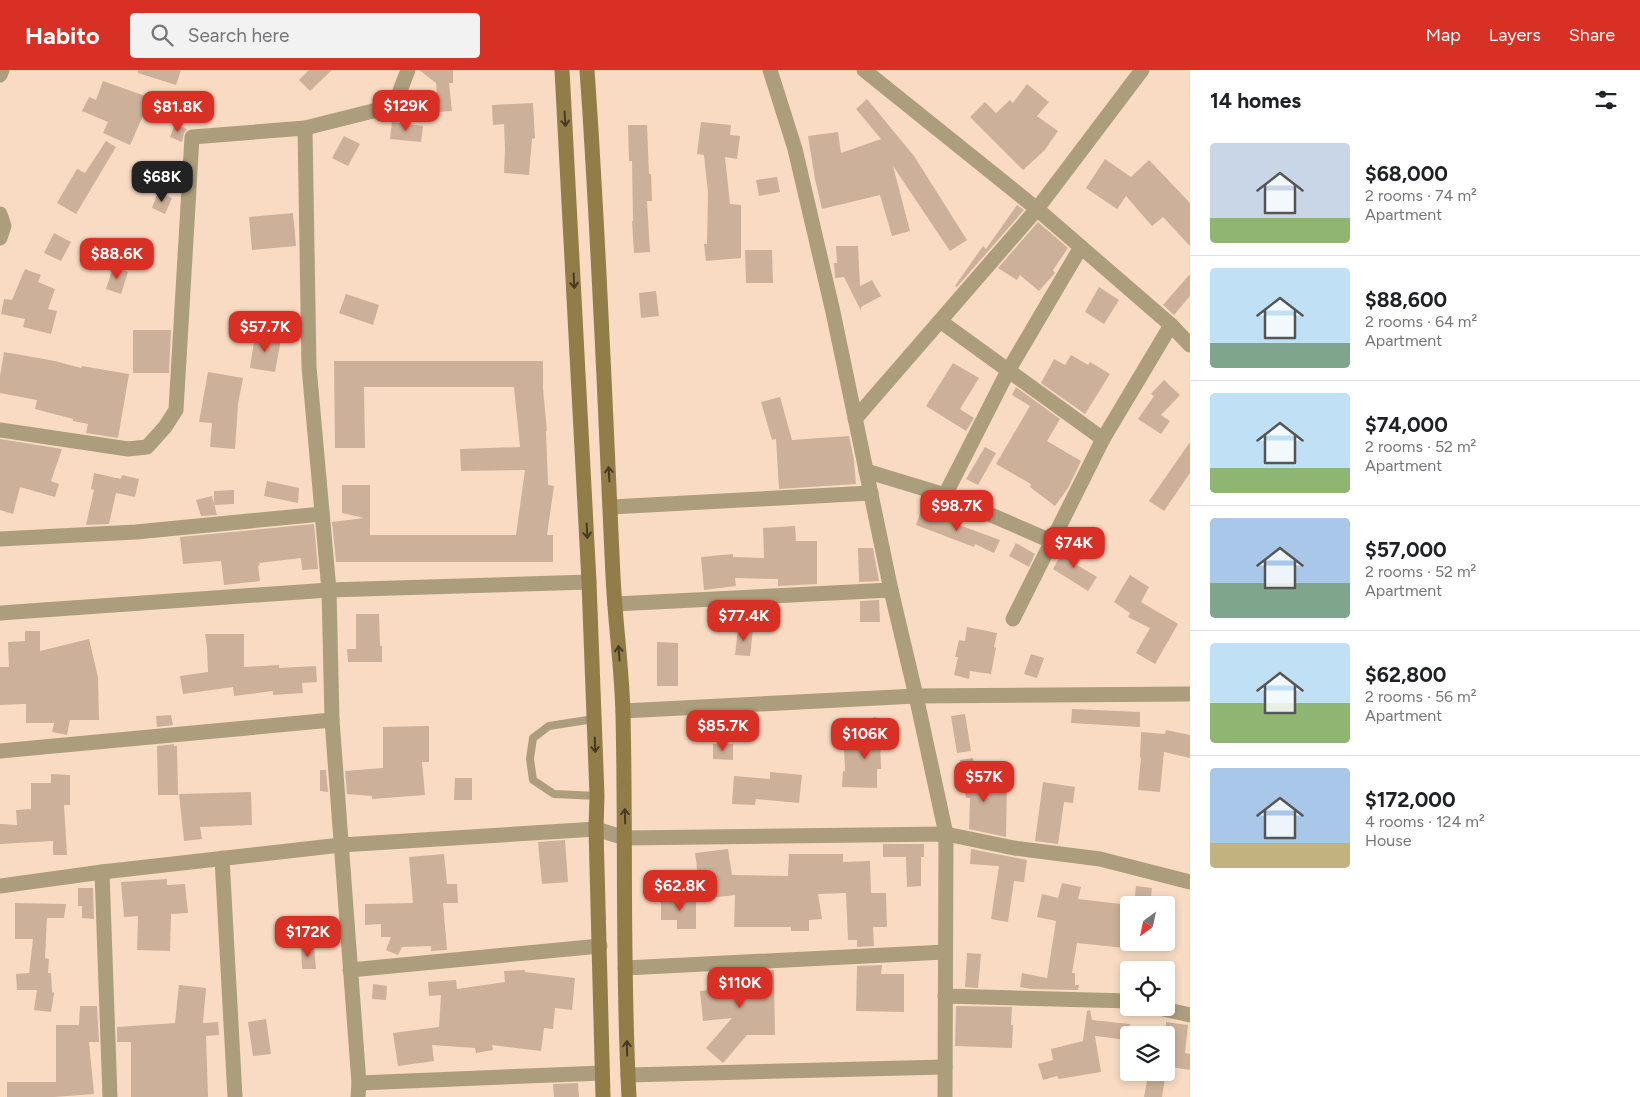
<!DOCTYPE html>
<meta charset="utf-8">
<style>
body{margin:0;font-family:Figtree,sans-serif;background:#f2f2f2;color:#202124;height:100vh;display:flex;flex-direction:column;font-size:19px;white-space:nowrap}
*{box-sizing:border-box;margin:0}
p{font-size:16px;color:#757577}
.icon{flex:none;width:28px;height:28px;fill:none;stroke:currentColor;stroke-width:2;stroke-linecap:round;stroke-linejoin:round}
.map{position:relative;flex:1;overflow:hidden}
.side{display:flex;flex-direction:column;background:#fff;width:450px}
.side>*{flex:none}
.needle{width:32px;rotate:213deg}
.fabs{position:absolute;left:1120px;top:826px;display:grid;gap:10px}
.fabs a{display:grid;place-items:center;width:55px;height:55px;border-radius:5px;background:#fff;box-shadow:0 2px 8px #0003;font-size:25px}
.price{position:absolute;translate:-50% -42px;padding:0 11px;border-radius:10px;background:#d93025;color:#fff;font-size:16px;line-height:32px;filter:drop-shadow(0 1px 2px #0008)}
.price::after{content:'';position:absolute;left:50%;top:30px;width:15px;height:11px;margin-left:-8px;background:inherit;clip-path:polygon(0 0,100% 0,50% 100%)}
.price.on{background:#222;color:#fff}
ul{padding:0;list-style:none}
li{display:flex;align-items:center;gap:15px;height:125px;padding:0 20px}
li+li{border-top:1px solid #e0e0e0}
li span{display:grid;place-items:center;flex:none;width:140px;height:100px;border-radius:5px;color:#555}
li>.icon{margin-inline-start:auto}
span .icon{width:60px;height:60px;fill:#fffc;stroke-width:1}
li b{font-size:21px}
h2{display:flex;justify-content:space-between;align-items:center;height:60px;padding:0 20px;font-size:21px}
header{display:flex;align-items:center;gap:30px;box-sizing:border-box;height:70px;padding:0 25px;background:#d93025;color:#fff}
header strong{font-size:24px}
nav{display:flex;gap:28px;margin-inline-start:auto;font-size:18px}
.search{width:350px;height:45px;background:#f2f2f2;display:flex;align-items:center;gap:12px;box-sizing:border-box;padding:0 18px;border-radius:5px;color:#757577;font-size:19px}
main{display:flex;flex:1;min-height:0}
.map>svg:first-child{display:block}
.building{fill:#cdb099}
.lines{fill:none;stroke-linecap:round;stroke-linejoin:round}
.service{stroke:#ac9e7c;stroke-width:8}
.minor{stroke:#ac9e7c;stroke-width:15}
.secondary{stroke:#927d48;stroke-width:15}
.oneway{stroke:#473a24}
</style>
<header>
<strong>Habito</strong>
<div class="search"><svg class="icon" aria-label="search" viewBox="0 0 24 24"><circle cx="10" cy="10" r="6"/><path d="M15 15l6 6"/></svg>Search here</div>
<nav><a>Map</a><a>Layers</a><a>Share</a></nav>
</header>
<main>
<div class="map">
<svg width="1190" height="1027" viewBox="0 0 1190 1027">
<rect width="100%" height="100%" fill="#f9dbc3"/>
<g class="building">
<path d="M138,0H181L176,15L138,3Z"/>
<path d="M309,0H332L310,21L299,10Z"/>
<path d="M419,0H453V13H449L452,41L438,42L436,13Z"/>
<path d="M103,11L151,28L130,75L103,63L108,52L82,41L89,27L96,30Z"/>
<path d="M1027,14L1049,32L1037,46L1058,61L1044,81L1023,100L970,47L985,32L996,43L1010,30L1013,33Z"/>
<path d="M867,29L914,86L967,170L950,181L893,96L910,161L892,166L880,125L822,139L815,109L808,66L838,62L841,83L881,69L856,39Z"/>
<path d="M533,33L535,68L532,69L529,105L504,103L505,79L504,54L493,55L492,35Z"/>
<path d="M392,52L423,56L421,72L390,69Z"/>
<path d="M701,52L731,55L730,65L740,66L737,89L725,87L730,134L741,135V188L706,191L704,174H707L708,123L704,85L697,84Z"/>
<path d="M175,54L187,59L184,63L182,72L170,67Z"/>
<path d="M628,55H647L649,104H651L652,131H647L650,182L634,183L632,151H633L632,91H629Z"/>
<path d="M344,66L360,74L348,96L332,88Z"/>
<path d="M106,71L116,77L76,144L57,133L77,99L85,103Z"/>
<path d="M1105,89L1131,107L1149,90L1190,133V176L1163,147L1152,156L1126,126L1117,139L1086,118Z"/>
<path d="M777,107L780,122L759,126L756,110Z"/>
<path d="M158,122L172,128L165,144L152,138Z"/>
<path d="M1017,135L1024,140L957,217L955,216L983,176L986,179Z"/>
<path d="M293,143L296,176L252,180L249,147Z"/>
<path d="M1038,152L1068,178L1053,200L1055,203L1039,221L1020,205L1017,210L998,198Z"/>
<path d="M54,163L71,172L61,191L44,183Z"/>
<path d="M836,176H858L860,216L872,210L881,226L861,237V241L844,207L835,208L834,193H837Z"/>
<path d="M745,180H772L773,213H746Z"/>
<path d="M113,197L128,202L121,224L106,219Z"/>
<path d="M25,199L41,205L38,212L55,219L48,239L57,241L51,264L23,257L25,249L1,244L4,229L12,230Z"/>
<path d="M1190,204V226L1174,245L1163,235Z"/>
<path d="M1099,217L1119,230L1104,254L1085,242Z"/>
<path d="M656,221L659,246L641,248L639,223Z"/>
<path d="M346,224L379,235L373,255L339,243Z"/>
<path d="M133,260H171L169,303H133Z"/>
<path d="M255,265L281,269L275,302L250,298Z"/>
<path d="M4,282L55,291L81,298L82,296L129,304L118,368L86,363L88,354L73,351V349L35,339L37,330L0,323V306Z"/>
<path d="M1071,285L1088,295L1090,292L1110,304L1085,344L1041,313L1054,289L1065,295Z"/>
<path d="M334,291H543V319L547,361H546L548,415L554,416L547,465H553V492H336L332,452L364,448L342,443V415H370V465H516L525,400L461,401L460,379L520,377L514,317H364L365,378H335Z"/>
<path d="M953,293L979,308L960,339L974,348L966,361L926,336Z"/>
<path d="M208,302L243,308L238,334L235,379L210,377L212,353L199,352Z"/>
<path d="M1164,310L1180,325L1161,345L1170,351L1161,364L1138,349L1154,326L1151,324Z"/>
<path d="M1016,317L1060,349L1047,371L1081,391L1068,418L1055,436L1030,417L1031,414L996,394L1030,336L1012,325Z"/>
<path d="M780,327L792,370L849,366L854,390L856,414L779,419L776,369L772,370L761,332Z"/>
<path d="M0,369L62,379L51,411L59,414L55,427L20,417L13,444L0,440Z"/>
<path d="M1190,372V403L1164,441L1149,431Z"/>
<path d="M985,377L996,383L978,415L966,409Z"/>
<path d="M94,403L121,409L122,405L139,409L135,427L116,423L109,454L86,455L94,420L91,419Z"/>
<path d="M267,411L299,418L298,433L264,426Z"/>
<path d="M234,420V434L214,435V421Z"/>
<path d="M212,426L217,445L201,446L196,430Z"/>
<path d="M921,441L1000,470L994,483L975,474L974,477L916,455Z"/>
<path d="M314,454L318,499L302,500L301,488L259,493L260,495L258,496L260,511L224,515L221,491L183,494L180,467Z"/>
<path d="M795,456L796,471H817V514L778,516V509L735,508L736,516L704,520L701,487L733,484V487L764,488L763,458Z"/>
<path d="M1016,473L1035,484L1029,497L1009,486Z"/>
<path d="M1066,476L1082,485L1077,495L1097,507L1088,521L1053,499Z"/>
<path d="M858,478H873L879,511L859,512Z"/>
<path d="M1130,505L1149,517L1141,532L1178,554L1155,594L1136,583L1150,558L1128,547L1130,543L1114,532Z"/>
<path d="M879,530L880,552H860V531Z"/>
<path d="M356,544H379L380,576H382V592H348L347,579H356Z"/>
<path d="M967,557L997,563L994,577L996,578L991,604L970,601L969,609L954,605L958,587H955L959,570L965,571Z"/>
<path d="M738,558L753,559L750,586L735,585Z"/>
<path d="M25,561H40V581L89,569L98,607L99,650H70L67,665L52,662L54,653H26V634L0,635V597H9L8,572L25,571Z"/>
<path d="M205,564H244V597L279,595V598L316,596L317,612L302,613L303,623L273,625V621L234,626L233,617L183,624L180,606L208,602L207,577Z"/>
<path d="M657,572L678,573V616H657Z"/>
<path d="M1031,584L1044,588L1037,608L1024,604Z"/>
<path d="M1072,639L1140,642V657L1071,653Z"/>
<path d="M965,644L971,681L957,683L951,646Z"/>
<path d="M171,645L173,655L157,657L156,646Z"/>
<path d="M873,647L880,648V650L886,652L884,665L880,664L881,699H877V718L842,717L843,701H845L844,678H868Z"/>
<path d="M429,656V692H422L425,725L372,729V726L347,724L345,701L383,698V657Z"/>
<path d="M1166,660L1190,665V688L1164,682L1160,722L1138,720L1141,688L1140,687L1141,662L1165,664Z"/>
<path d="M174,674V676H177L178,725H158L157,676Z"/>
<path d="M713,674H733V690L713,689Z"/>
<path d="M973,688L978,717L1007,718L1006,767L969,759L970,728H966L960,690Z"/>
<path d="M320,700H326L328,722L320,721Z"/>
<path d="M770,702L802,705L799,733L756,729L755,735L732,734L734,706L770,709Z"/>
<path d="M51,704L70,705V735H64L67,785H53V771L0,774V754L17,755L16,740L31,739V713H51Z"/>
<path d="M455,708H472V730H454Z"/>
<path d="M1043,712L1075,717L1073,733L1064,732L1058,774L1035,771Z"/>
<path d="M251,722L252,755L200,757L202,769L184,771L179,724Z"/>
<path d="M565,770L568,812L542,814L538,772Z"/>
<path d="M883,774H924V787H921V816L907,817L906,787H883Z"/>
<path d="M728,779L732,805L788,806L789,784H843V792L870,791L871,823H886L887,857H873L874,876L857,877V870H848L846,823L818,824L822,849L809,850V861H791V857H734L735,825L701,829L695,783Z"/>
<path d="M971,779L1027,790L1024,812L1014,811L1008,852L991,849L999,796L970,794Z"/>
<path d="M444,784L447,814H457L458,833H443L447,880L431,881V876L402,877L398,885L386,880L391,867H381V854L365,855V834L413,833L409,787Z"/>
<path d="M167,809V815L185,814L188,843L171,844L170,881L137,880L138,846L124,847L121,812Z"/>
<path d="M1062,813L1081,817L1078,829L1129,835L1125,878L1077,873L1072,903H1075V915H1079L1078,920L1031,919L1020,917L1022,903L1047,908L1056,851L1037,847L1042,824L1058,828Z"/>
<path d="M1136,816L1152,818L1150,835H1134Z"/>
<path d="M78,818H93L94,849L82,848V836H78Z"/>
<path d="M661,828L696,829V859H677V850H661Z"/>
<path d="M15,833L66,834L64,848H47L45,888L49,889L48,903H51L52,922L54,923L51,942L34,940L37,920H17L16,904L29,903L33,869H15Z"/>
<path d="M314,876L316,899H302L301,877Z"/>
<path d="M967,883L981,884L978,918L965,917Z"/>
<path d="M882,895L881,904H904V942L856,941L857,896Z"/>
<path d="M525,900V902L575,908L572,940L555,938L553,959L544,958L541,981L492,975L493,980L476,983L475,978L432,975L434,991L398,996L393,963L439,957L441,925L429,926L428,912L456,910L457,919L505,912L504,901Z"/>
<path d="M774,900L775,965H747L723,993L706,978L732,948L703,951L700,921L718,919L717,903Z"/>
<path d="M373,914L387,916L386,930L372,929Z"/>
<path d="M179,915L206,918L203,953L218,952L219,965L206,966L208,1027H131V972H117V957L175,953Z"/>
<path d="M80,936H97L99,972H89L94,1024L54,1027H7V1012H56V955H79Z"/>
<path d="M956,936L1012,937L1011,955H1013L1012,978L955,976Z"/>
<path d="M1090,940L1092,950L1130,954L1128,970L1095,966L1101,1002L1059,1009L1057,1006L1043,1010L1038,994L1053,990L1051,979L1083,971L1087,941Z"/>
<path d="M266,949L271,984L253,986L248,952Z"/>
<path d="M1166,952L1188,955L1185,983L1190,984V1000L1166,996Z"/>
<path d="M1149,1002H1166L1162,1027H1144Z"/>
<path d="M578,1013L579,1027H554L553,1014Z"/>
</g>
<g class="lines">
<path class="service" d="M594,649L549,656L533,668L530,689L533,710L554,724L597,726"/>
<g class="minor">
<path d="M770,0L795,79L833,242L891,520L916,626L946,764L945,1027"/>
<path d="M864,0L1037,139L1171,255L1190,275"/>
<path d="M0,5L2,0"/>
<path d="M305,58L309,297L329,520L332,650L359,1013L358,1027"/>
<path d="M0,144L4,156L0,168"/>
<path d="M940,251L1103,369"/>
<path d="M855,349L1037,139L1142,0"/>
<path d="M0,360L128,379L147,377L165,357L176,340L192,67L305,58L377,40L398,26L408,0"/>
<path d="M866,401L945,425L1051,471"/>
<path d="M945,425L1008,301L1081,177"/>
<path d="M611,437L871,423"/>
<path d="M0,469L136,462L322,444"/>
<path d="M615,534L891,520"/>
<path d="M0,543L329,520L589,512"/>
<path d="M1013,549L1103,369L1171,255"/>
<path d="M623,641L916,626L1190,624"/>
<path d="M0,681L332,650"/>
<path d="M222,788L235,1027"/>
<path d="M102,802L110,1027"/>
<path d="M0,816L102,802L341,775L596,759L625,768L946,764L1014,778L1100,789L1190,812"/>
<path d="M625,898L945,882"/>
<path d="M350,900L600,876"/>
<path d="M945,926L1129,931"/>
<path d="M1159,938L1190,945"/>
<path d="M628,1005L945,997"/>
<path d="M359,1013L602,1003"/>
</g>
<g class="secondary">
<path d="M562,0L589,512L597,726L596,759L603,1027"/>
<path d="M587,0C599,168 605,337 613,506C615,552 622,598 623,645C626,772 622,900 629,1027"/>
</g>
</g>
<defs><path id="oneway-shaft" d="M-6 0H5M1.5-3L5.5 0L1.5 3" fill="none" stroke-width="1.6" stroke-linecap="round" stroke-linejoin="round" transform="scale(1.25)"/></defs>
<g class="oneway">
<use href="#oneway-shaft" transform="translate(565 49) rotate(86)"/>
<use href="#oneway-shaft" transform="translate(574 211) rotate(87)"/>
<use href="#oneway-shaft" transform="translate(609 404) rotate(-93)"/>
<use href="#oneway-shaft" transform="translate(587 461) rotate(87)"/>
<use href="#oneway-shaft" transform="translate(619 583) rotate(-94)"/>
<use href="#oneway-shaft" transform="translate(595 675) rotate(88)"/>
<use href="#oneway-shaft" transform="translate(625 746) rotate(-91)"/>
<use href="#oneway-shaft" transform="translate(627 978) rotate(-91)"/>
</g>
</svg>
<div class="fabs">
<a><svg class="needle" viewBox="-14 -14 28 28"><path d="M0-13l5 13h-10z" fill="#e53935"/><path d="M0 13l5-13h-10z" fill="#757577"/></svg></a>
<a><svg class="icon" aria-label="locate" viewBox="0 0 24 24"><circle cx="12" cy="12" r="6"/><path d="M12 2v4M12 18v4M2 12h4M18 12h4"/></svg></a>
<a><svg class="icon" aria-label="layers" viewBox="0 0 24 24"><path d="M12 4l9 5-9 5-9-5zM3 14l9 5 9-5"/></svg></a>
</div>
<b class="price" style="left:406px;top:62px">$129K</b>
<b class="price" style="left:178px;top:63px">$81.8K</b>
<b class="price on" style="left:162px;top:133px">$68K</b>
<b class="price" style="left:117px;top:210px">$88.6K</b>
<b class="price" style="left:265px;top:283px">$57.7K</b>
<b class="price" style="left:957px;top:462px">$98.7K</b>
<b class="price" style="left:1074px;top:499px">$74K</b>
<b class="price" style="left:744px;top:572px">$77.4K</b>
<b class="price" style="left:723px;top:682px">$85.7K</b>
<b class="price" style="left:865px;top:690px">$106K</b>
<b class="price" style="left:984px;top:733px">$57K</b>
<b class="price" style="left:680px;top:842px">$62.8K</b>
<b class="price" style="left:308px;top:888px">$172K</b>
<b class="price" style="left:740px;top:939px">$110K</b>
</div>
<section class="side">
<h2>14 homes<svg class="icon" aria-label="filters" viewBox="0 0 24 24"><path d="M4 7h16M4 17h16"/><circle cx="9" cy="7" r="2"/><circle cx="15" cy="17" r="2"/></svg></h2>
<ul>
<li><span style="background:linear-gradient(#c9d6e8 75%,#8fb573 0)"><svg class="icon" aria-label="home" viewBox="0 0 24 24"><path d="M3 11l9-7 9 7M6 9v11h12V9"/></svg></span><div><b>$68,000</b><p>2 rooms · 74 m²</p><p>Apartment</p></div></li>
<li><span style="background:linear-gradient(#bfe0f5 75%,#7fa58c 0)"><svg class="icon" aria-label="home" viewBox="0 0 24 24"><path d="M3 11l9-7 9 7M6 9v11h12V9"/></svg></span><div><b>$88,600</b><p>2 rooms · 64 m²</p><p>Apartment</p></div></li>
<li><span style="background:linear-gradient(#bfe0f5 75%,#8fb573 0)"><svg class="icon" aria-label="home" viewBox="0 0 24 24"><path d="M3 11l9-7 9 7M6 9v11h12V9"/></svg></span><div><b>$74,000</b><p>2 rooms · 52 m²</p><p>Apartment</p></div></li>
<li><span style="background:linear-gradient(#a9c7e8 65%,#7fa58c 0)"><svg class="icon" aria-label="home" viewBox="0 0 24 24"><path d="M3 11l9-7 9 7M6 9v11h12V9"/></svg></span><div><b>$57,000</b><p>2 rooms · 52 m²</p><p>Apartment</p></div></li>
<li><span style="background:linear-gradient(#bfe0f5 60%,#8fb573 0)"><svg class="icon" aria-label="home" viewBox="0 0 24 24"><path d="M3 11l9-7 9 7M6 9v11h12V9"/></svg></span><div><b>$62,800</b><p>2 rooms · 56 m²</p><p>Apartment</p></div></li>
<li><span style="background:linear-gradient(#a9c7e8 75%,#c2b280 0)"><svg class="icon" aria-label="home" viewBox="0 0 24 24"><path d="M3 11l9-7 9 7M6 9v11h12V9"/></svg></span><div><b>$172,000</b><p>4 rooms · 124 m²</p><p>House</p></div></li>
</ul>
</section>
</main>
